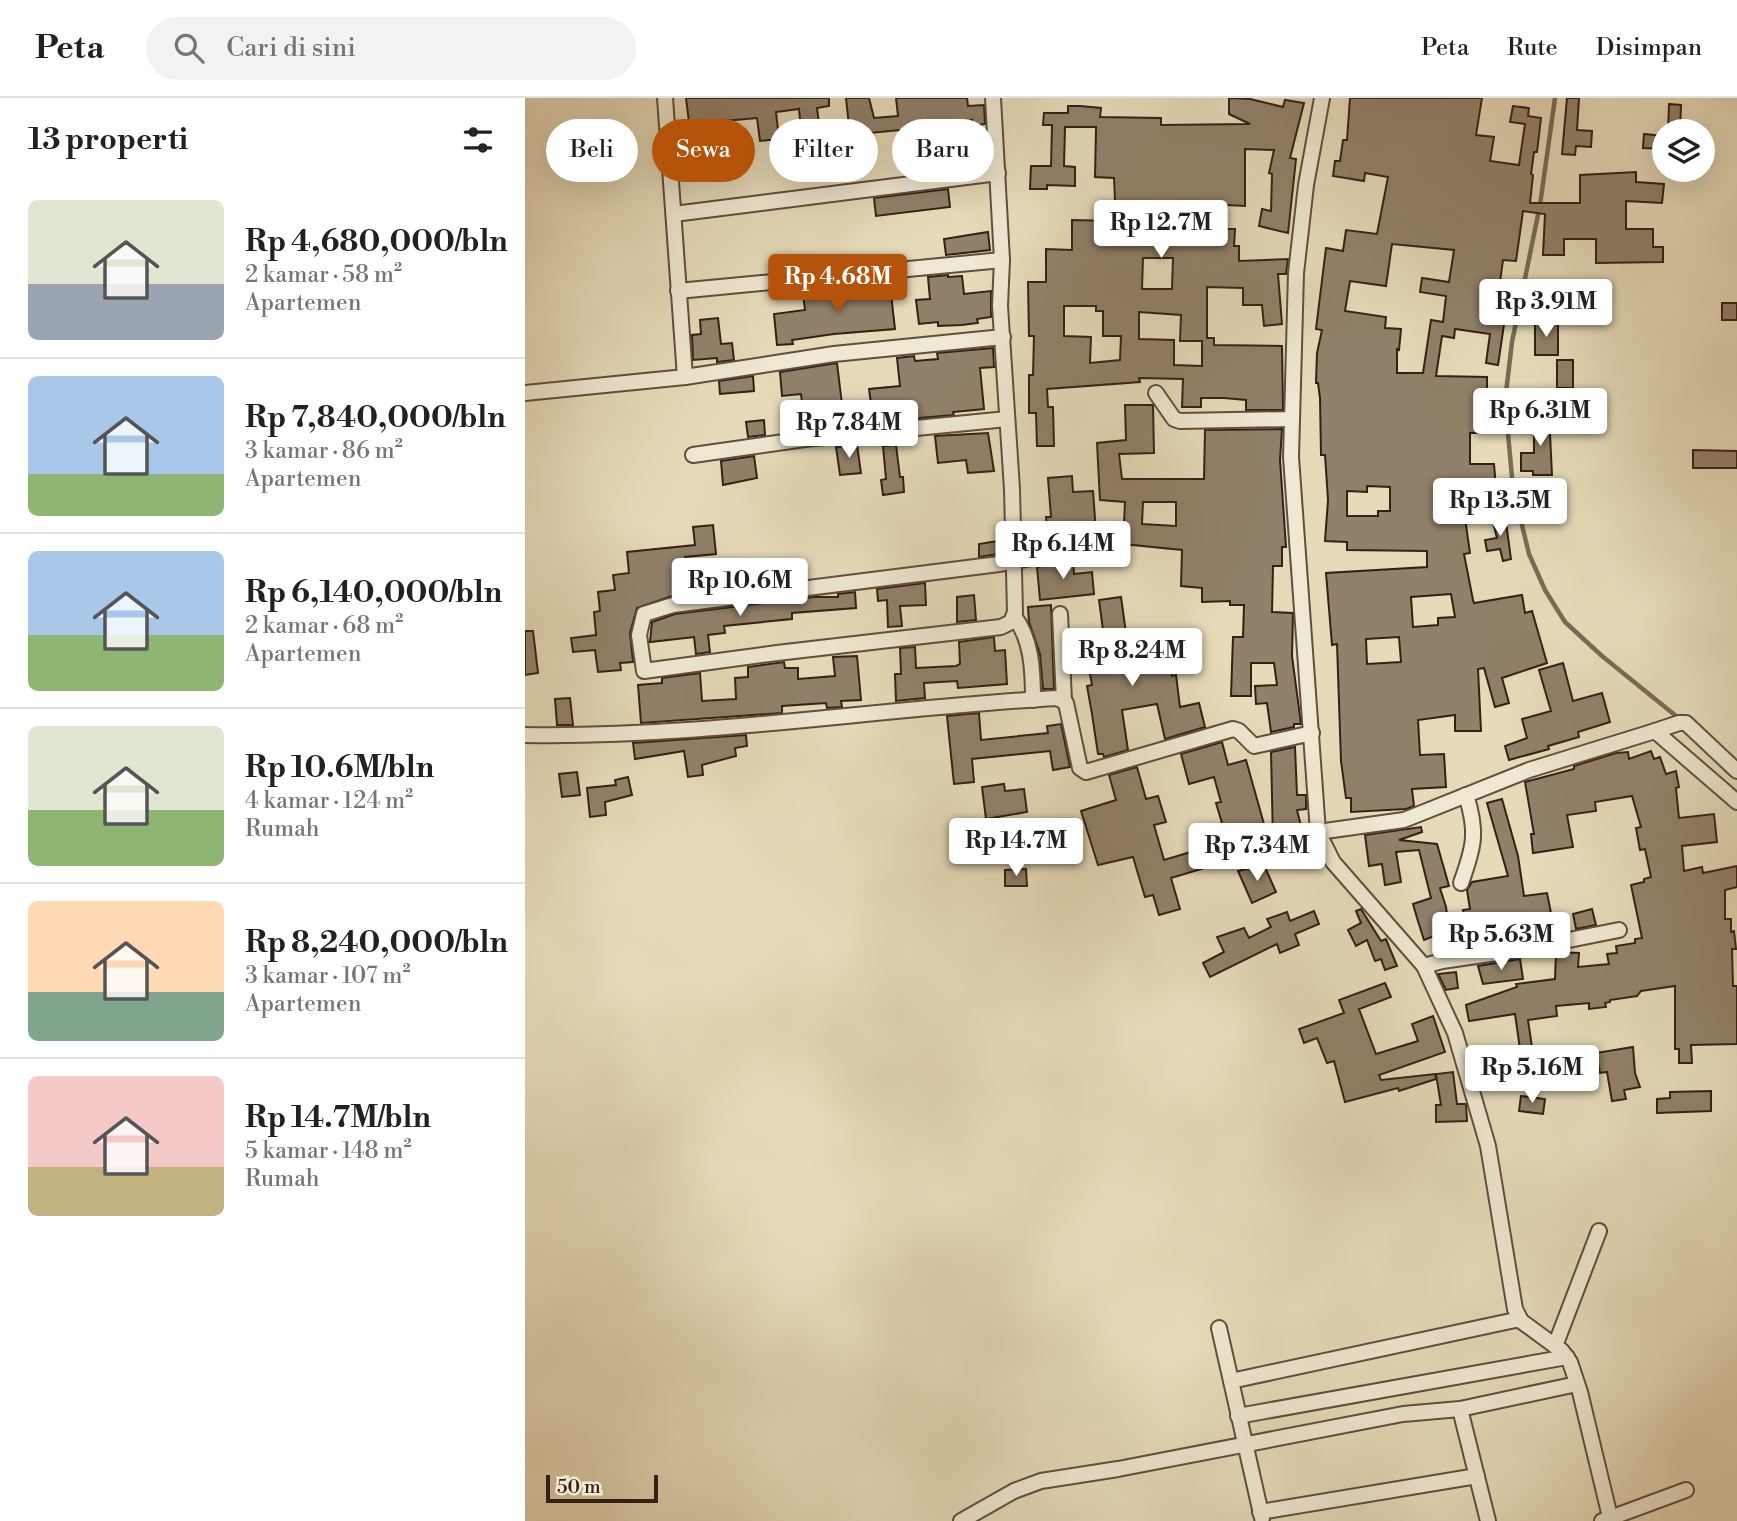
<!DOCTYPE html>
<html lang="id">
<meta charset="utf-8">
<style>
body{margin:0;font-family:"Libre Bodoni",serif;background:#f2f2f2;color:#202124;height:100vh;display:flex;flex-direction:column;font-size:26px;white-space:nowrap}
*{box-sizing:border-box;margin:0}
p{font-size:23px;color:#757577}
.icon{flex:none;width:38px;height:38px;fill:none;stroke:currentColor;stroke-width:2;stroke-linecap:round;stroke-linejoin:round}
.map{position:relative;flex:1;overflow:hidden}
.panel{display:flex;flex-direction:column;background:#fff;width:525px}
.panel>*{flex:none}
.top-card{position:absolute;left:21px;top:21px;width:665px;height:63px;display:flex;gap:14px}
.buttons{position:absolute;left:1127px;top:21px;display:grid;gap:14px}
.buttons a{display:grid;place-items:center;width:63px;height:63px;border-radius:50%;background:#fff;box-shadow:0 7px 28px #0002;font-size:35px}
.scale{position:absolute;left:21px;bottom:18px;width:112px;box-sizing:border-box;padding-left:7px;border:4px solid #342015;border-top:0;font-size:19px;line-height:24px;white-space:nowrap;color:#342015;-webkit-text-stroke:5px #efe8d2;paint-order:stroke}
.price{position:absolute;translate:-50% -60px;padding:0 16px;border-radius:7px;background:#fff;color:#222;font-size:23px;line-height:46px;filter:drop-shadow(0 2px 4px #0008)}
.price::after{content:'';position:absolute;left:50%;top:42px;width:21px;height:16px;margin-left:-10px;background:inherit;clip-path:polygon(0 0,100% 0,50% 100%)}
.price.selected{background:#b45309;color:#fff}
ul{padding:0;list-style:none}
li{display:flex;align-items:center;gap:21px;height:175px;padding:0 28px}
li+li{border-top:2px solid #e0e0e0}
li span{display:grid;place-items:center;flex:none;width:196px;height:140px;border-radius:10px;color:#555}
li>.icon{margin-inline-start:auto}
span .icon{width:84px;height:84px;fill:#fffc;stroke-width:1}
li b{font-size:30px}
h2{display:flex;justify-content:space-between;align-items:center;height:84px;padding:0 28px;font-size:30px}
.chip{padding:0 24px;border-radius:32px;background:#fff;box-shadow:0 7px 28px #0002;font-size:24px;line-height:63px}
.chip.selected{background:#b45309;color:#fff}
header{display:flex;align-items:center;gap:42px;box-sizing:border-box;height:98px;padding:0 35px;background:#fff;border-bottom:2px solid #e0e0e0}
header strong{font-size:33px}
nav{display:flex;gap:38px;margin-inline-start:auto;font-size:24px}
.search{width:490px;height:63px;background:#f2f2f2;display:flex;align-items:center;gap:18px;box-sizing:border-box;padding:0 24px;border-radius:38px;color:#757577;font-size:26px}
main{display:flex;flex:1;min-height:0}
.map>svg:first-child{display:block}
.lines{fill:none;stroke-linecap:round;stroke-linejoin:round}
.stream{stroke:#7a6a56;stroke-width:4.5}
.building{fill:#91816a;stroke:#342015;stroke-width:2;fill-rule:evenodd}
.street-casing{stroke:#604f3e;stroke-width:18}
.street{stroke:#efe8d2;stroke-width:14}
</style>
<header>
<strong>Peta</strong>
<div class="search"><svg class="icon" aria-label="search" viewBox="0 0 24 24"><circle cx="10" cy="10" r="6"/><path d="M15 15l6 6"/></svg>Cari di sini</div>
<nav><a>Peta</a><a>Rute</a><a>Disimpan</a></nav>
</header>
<main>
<section class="panel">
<h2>13 properti<svg class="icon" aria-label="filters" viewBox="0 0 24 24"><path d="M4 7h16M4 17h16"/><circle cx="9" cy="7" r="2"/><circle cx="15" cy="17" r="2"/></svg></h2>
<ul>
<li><span style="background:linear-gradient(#dfe7d0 60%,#9aa5b1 0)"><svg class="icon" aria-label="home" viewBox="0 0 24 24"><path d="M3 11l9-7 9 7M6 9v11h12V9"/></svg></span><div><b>Rp 4,680,000/bln</b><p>2 kamar · 58 m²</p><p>Apartemen</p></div></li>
<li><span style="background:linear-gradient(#a9c7e8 70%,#8fb573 0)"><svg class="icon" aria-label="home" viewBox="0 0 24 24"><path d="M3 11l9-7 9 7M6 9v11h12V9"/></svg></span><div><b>Rp 7,840,000/bln</b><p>3 kamar · 86 m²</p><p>Apartemen</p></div></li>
<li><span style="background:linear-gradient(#a9c7e8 60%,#8fb573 0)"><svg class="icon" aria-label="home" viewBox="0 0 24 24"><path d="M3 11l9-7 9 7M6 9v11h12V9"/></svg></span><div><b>Rp 6,140,000/bln</b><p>2 kamar · 68 m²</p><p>Apartemen</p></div></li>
<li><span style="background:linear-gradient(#dfe7d0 60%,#8fb573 0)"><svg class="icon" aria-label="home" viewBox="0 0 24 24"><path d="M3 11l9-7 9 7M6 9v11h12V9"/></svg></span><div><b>Rp 10.6M/bln</b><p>4 kamar · 124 m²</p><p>Rumah</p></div></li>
<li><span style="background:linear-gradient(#ffd9b3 65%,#7fa58c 0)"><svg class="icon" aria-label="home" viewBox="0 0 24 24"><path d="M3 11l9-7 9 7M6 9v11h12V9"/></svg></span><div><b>Rp 8,240,000/bln</b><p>3 kamar · 107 m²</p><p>Apartemen</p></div></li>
<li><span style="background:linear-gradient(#f6c9c9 65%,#c2b280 0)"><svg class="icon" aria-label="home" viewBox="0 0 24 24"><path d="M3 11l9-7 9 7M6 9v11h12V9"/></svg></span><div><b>Rp 14.7M/bln</b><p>5 kamar · 148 m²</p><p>Rumah</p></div></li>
</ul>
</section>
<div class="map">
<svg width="1212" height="1423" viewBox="0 0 1212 1423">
<rect width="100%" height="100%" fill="#e6dbb9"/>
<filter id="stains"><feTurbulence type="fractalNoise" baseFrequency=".00286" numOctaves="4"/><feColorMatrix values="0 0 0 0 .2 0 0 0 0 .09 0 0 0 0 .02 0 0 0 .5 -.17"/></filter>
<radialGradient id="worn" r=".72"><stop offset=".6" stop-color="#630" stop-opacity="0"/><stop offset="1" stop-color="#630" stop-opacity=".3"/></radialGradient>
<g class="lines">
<path class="stream" d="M1030,0L1015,107L987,244L980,303L988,390L1004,456L1020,492L1040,524L1077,558L1156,622"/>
</g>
<g class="building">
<path d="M161,0H304V8L292,10L296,40L277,42L274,11L251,14L254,41L235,43L232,20L199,23L201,51L184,53L181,30L165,32Z"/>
<path d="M321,0H344L349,20L373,18L371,0H442L443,8L459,7L460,26L447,28V22L407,27L408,30L393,32L397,69L379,71L375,32L325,37Z"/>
<path d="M704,0L725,1L758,9L760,2L779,5L765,60L771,61L763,135L734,128L737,111L746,113L747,76L744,75L749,52L720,51V108L702,107V131H710L709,148H714V163L763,161L761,176H753L757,226L739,228L737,207H718V190L682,189V240H689V247L757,248L758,312H721V302L699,300H676V309H657L658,281L614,280L615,284L522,291L523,309H528L529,348H512L511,315H504V277H508L509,238H504L503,184H521V151L547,152V122L591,123L589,80L570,79L571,29H540L539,68L550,69V88L522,87V91H505L506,68H526L527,27H518L519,15H543V8H555L576,10L575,19L636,20V27L725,26L704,16ZM618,160H648L647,191H617ZM539,208H571V213H578V238H596L595,262L565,265L566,239L539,238ZM614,214L656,217L655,243H677V268L649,267V242L614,241Z"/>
<path d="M825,0H957L951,37L969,39L965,63L994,67L1000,26L985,24L988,8L1004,10L1003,18L1016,20L1012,54H1009L1006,76L1008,77L1005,105H1055V77L1111,74V84L1139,86L1137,105L1101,103V131H1128V149H1138V164L1071,165V141H1039V157H1018L1020,116L998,113L991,163L978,162L973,198L986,200L984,213H981L973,267L961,265L965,236L930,231L929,240L917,238L911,278L962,279V307H959L956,335H945V366H969L973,414L939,413L945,455L939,456L948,502L949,505L997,497L1000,515L1007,513L1022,565L977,580L984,605L970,609L959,570L953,571L956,633H930V617L893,622L895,657L919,656L921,689L887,691L889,708L881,711L826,714V700H821L816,663L812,546L807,547L801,475L902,469V453L822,452V444L800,443L803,402L800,357H796L795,300L793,285H791L792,255L797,232L791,231L801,150L818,153L821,132L852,136L863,79L840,75L839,83L808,78L810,63H815L818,42H822ZM867,146L929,152L924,184L897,180L895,194L921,198L918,224L906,222L898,275H872V251L874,252L876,231L860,230L861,219L820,213L825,183L861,188ZM842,388L865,389V413H853V418H822V393L842,394ZM926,496L930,519L913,520V527L888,529L886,499ZM874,539L876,564L842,566L841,541Z"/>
<path d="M1042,0H1054L1052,32L1067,33L1066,49L1051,48L1050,57L1037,56Z"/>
<path d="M1144,6L1156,7L1155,33H1143Z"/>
<path d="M1119,36L1139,38V51L1118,50Z"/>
<path d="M448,54L450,68L426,71L425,57Z"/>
<path d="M423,91L425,109L351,118L349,100Z"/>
<path d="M463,134L465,152L421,157L419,141Z"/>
<path d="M423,177V179L437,178L439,196L466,193V219L452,221L453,225L437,227L413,228V224L394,226L391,202L405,201L403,179Z"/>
<path d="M365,187L370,231L309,236L267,242L268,246L252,247L249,216L280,212L278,196Z"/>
<rect x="1197" y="205" width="15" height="17"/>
<path d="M193,220L196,246L207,245L209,262L192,264V260L168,262L167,237L176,236L175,222Z"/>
<rect x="1010" y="224" width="23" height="33"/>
<path d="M468,250L469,269L455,270L459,311L428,314L429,317L359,323L357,305L346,306L344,291L375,288L372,260L389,258L390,263L413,261L412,255Z"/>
<rect x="1032" y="262" width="16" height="28"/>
<path d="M312,265L319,323L299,325L300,329L280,331L276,296L257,298L255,274Z"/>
<path d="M228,278L229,293L195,296L194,283Z"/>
<path d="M600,307H628L629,355L594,356L597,381H679L680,332L757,331L755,362L761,449H757V468H748L747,514L768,515L767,558L776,626H769V629L746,634L742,605L731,606L730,588L752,587L749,565H726V598H706L708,539H718L719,507H705V503L677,504V490L656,488L657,452L598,446L600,404L575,402L572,345L601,342ZM618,404H651V428L617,426Z"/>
<path d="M1009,315H1024L1027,377H1008V373H996V355H1009Z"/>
<path d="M239,322L240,337L223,339L221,324Z"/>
<path d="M463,335L469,373L443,375L441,362L413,365L410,338Z"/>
<path d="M332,347L336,375L315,377L311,349Z"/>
<path d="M371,347L375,379H378L379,394L358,397L356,382L361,381L358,348Z"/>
<path d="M1168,352L1212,353V370H1168Z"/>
<path d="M229,358L232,380L198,387L196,363Z"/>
<path d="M547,378L548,394L568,393L571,434L547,436V443L523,447L521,419H526L523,380Z"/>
<path d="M980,417L986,461L978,463L975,451L962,453L960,442L972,440L967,420Z"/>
<path d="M188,427L191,456L160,459V463L153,464L155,482H148L150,497L112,510L105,535L108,564L95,565L96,572L73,574L70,552L48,554L46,540L71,537L69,514L75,513L73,494L90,492L88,477L104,475L102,454L170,447L168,429Z"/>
<path d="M479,442V455L454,459V446Z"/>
<path d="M548,462L549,476L567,474L569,496L515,502L512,469Z"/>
<path d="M400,485L401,507L375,508L377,528L363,529L362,502L353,503L352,491Z"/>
<path d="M330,494L331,510L267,515V521L199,528L200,535L183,537L185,554L171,556L169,539L125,544L127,524L150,516L288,499H313V496Z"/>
<path d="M449,497L451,522L432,524V499Z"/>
<path d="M596,499L605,564L645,559L647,578L651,577L655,609L674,605L680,629L640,641L632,606L597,612L603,652L579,659L578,656H573L567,616L562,588L567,587L563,565L582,562L574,502Z"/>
<path d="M526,507L529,591H518L515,556L504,524L503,509Z"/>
<path d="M0,533H8L13,575L0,577Z"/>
<path d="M469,539L470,553L480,552L482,586L433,590L432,583L399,585L400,600L371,603L370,576H376L375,550L390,549L391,570L431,568L435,566L434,544Z"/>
<path d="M332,558L336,602L316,603L317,609L302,610L301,605L257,608V615L116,625L113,587L137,585V580L175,575L177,603L211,601L210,580L223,579V569L259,564L260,570H273V581L310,578L308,559Z"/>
<path d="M1038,565L1048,603L1077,595L1085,624L1053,634L1054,639L1023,648L1024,651L984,662L980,648L1002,640L997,621L1026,613L1014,572Z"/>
<path d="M45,600L48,627H32L30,601Z"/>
<path d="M454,615L456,642L523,635L522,628L536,626L545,669L528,672L525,653L447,661L449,684L429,686L422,618Z"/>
<path d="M221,637L222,648L210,650L211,658L177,667L178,677L163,679L159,653L110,661L108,645Z"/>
<path d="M697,644L703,667L721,662L744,744L705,752L691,705L696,704L689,679L664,686L656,656Z"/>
<path d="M770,649L772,697H781V711L772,712L778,736L748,743L746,654Z"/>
<path d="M1126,653L1129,661L1135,659L1141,676L1151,673L1154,689L1151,690L1154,720L1189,716L1192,744L1157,748L1159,773L1177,769L1178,775L1212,768V789L1200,792V821H1206V834L1209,833L1211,851H1207L1208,888H1212V946L1166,947L1167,965H1154V951H1150V888L1116,893L1112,898L1085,902V904L1080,905L1081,909L1064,911V905L1031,908L1032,918L1003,922L1009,963L991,966L994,989L980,991L977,969L970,970L967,956L995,951L990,916L944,923L941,907L992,889L991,886L1030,881L1031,854L1054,855L1053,869L1084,866L1082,856L1092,855L1091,848L1110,845V841L1117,840L1106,787L1119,784V781L1126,779L1120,751L1115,752L1111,730L1116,729L1107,698L1070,704L1071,713L1042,717L1048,749L1008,755L1006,736H1009L1000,684L1049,671V668L1091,655L1103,654L1104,661Z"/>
<path d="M612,669L621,701L633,698L641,724L629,727L639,762L702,743L706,762L646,780L655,811L634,817L628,797L620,799L608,759L573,767L556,713L591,702L584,677Z"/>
<path d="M52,674L55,697L37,699L34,676Z"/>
<path d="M103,679L107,697L80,704L81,717L65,719L62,690L91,687L90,682Z"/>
<path d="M479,686L480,693L499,691L502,714L461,721L457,689Z"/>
<path d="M977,701L993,758L999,798L1022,795L1030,835L1011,839L1010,832L990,833L989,830L945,838L938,812L945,811L942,792L947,784L983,778L962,705Z"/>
<path d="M896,729L897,734L874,742L912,746L924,788L915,790L921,809L927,851L925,852L914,854L909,838L899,842L892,820L888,806L906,800L894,752L871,754L876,784L860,787L857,766L844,768L840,737Z"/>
<path d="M739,767L751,794L727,805L713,773Z"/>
<path d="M501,771L502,788H480V772Z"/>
<path d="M836,811L856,843L861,841L872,868L860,872L856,861L850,863L842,842L831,848L823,832L836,825L831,813Z"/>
<path d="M1067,811L1071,827L1051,831L1048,816Z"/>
<path d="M789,813L794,826L770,836L774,847L755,855L752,846L685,879L678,865L699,854L692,839L719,830L724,840L746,829L742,821L762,814L765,823Z"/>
<path d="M995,861L998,881L958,886L953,868Z"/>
<path d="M931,874L933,890L921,892L913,876Z"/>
<path d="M860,885L866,899L834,911L851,956L893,943L887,926L908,918L920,954L854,977L856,982L910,976L911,981L874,993L873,990L820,1004L809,963L802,965L792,940L779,945L774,931L819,915L814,902Z"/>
<path d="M1108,949L1110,975L1115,989L1099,992L1101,1001L1087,1003L1082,974L1075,975L1071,955Z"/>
<path d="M1023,951L1027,970L1014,973L1010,954Z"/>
<path d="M928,974L932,1006H941L942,1023L911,1024V1007H916L911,976Z"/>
<path d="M1186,993V1013L1132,1015V1001L1145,1000V994Z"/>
<path d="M996,998L1020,1001L1018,1016L994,1013Z"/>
</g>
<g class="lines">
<g class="street-casing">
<g id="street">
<path d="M140,0L160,279"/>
<path d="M468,0L477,162L475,208L487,391L490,514L486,524L476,529L252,555L119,573L114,537L119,516L148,507L474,466L561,450"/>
<path d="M797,0L781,87L771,175L766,359L793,734L808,764L899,868L917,863L999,851L1094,832"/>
<path d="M149,116L473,75"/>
<path d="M153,193L477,162"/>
<path d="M0,295L160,279L309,256L478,239"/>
<path d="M631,295L649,321L655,323L767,321"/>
<path d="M168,357L280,341L482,321"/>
<path d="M535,516L539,603"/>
<path d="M489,518C507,542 508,573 508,602"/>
<path d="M1130,633L1154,625H1161L1212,673"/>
<path d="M0,637C179,640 354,610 532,600L541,605L555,670L561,674L708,631L714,633L729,648L787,635"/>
<path d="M793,734L879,722L1004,672L1130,633L1212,704"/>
<path d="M936,785C949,749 953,734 941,697"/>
<path d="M899,868L930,935L963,1048L990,1211L996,1223L1037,1253L1045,1264L1055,1294L1086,1423"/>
<path d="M694,1230L737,1420"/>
<path d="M1030,1248L1074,1133"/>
<path d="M706,1283L995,1221"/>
<path d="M935,1311L963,1423"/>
<path d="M713,1318L1042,1259"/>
<path d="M735,1414L952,1378"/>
<path d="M436,1423L489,1393L516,1383L593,1371L878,1316L935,1311L1052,1286"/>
<path d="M1077,1423L1161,1392"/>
</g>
</g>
<use href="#street" class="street"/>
</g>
<rect width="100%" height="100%" filter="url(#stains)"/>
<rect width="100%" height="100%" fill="url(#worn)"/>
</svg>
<div class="buttons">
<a><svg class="icon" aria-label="layers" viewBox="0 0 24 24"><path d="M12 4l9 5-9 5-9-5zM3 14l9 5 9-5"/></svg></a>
</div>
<div class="scale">50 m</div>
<b class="price" style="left:636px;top:162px">Rp 12.7M</b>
<b class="price selected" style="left:313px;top:216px">Rp 4.68M</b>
<b class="price" style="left:1021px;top:241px">Rp 3.91M</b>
<b class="price" style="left:1015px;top:350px">Rp 6.31M</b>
<b class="price" style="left:324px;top:362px">Rp 7.84M</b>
<b class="price" style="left:975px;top:440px">Rp 13.5M</b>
<b class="price" style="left:538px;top:483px">Rp 6.14M</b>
<b class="price" style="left:215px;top:520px">Rp 10.6M</b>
<b class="price" style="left:607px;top:590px">Rp 8.24M</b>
<b class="price" style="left:491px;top:780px">Rp 14.7M</b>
<b class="price" style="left:732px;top:785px">Rp 7.34M</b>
<b class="price" style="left:976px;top:874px">Rp 5.63M</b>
<b class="price" style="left:1007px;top:1007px">Rp 5.16M</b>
<div class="top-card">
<a class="chip">Beli</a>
<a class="chip selected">Sewa</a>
<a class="chip">Filter</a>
<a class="chip">Baru</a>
</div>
</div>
</main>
